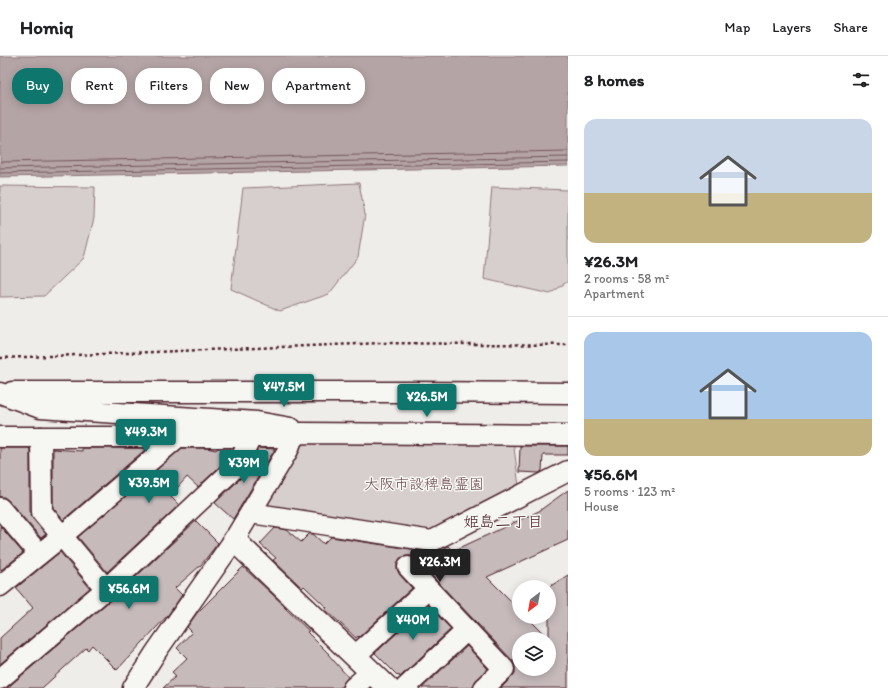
<!DOCTYPE html>
<meta charset="utf-8">
<style>
body{margin:0;font-family:Itim,"Klee One",sans-serif;background:#f6f6f6;color:#202124;height:100vh;display:flex;flex-direction:column;font-size:15px;white-space:nowrap}
*{box-sizing:border-box;margin:0}
p{font-size:13px;color:#757577}
.icon{flex:none;width:22px;height:22px;fill:none;stroke:currentColor;stroke-width:2;stroke-linecap:round;stroke-linejoin:round}
.map{position:relative;flex:1;overflow:hidden}
.drawer{display:flex;flex-direction:column;background:#fff;width:320px}
.drawer>*{flex:none}
.banner{position:absolute;left:12px;top:12px;width:380px;height:36px;display:flex;gap:8px}
.needle{width:26px;rotate:211deg}
.controls{position:absolute;left:512px;top:524px;display:grid;gap:8px}
.controls a{display:grid;place-items:center;width:44px;height:44px;border-radius:50%;background:#fff;box-shadow:0 2px 10px #0003;font-size:20px}
.price{position:absolute;translate:-50% -34px;padding:0 9px;border-radius:4px;background:#0f766e;color:#fff;font-size:13px;line-height:26px;filter:drop-shadow(0 1px 2px #0008)}
.price::after{content:'';position:absolute;left:50%;top:24px;width:12px;height:9px;margin-left:-6px;background:inherit;clip-path:polygon(0 0,100% 0,50% 100%)}
.price.current{background:#222;color:#fff}
ul{padding:0;list-style:none}
li{display:grid;align-content:center;gap:8px;height:212px;padding:0 16px}
li+li{border-top:1px solid #e0e0e0}
li span{display:grid;place-items:center;height:124px;border-radius:12px;color:#555}
li>.icon{margin-inline-start:auto}
span .icon{width:72px;height:72px;fill:#fffc;stroke-width:1}
li b{font-size:17px}
h2{display:flex;justify-content:space-between;align-items:center;height:48px;padding:0 16px;font-size:17px}
.chip{padding:0 14px;border-radius:16px;background:#fff;box-shadow:0 2px 10px #0003;font-size:14px;line-height:36px}
.chip.current{background:#0f766e;color:#fff}
header{display:flex;align-items:center;gap:24px;box-sizing:border-box;height:56px;padding:0 20px;background:#fff;border-bottom:1px solid #e0e0e0}
header strong{font-size:19px}
nav{display:flex;gap:22px;margin-inline-start:auto;font-size:14px}
main{display:flex;flex:1;min-height:0}
.map>svg:first-child{display:block}
.green{fill:#d7cfce;stroke:#90777c}
.water{fill:#b4a4a5;stroke:#8a6f74}
.lines{fill:none;stroke-linecap:round;stroke-linejoin:round}
.shore{stroke:#74545c;stroke-width:1}
.building{fill:#c6babb;stroke:#4a1f2b}
.minor-casing{stroke:#4a1f2b;stroke-width:23}
.tertiary-casing{stroke:#4a1f2b;stroke-width:25}
.path{stroke:#4a1f2b;stroke-width:2.5;stroke-dasharray:3 3;stroke-linecap:butt}
.minor{stroke:#f6f6f2;stroke-width:20}
.tertiary{stroke:#f6f6f2;stroke-width:22}
.labels{text-anchor:middle;dominant-baseline:central;stroke-width:3;stroke-linejoin:round;paint-order:stroke}
.park-label{font-size:15px;fill:#6d4b54;stroke:#f6f6f2}
.neighbourhood-label{font-size:16px;fill:#4a1f2b;stroke:#f6f6f2}
</style>
<header>
<strong>Homiq</strong>
<nav><a>Map</a><a>Layers</a><a>Share</a></nav>
</header>
<main>
<div class="map">
<svg width="568" height="632" viewBox="0 0 568 632">
<rect width="100%" height="100%" fill="#efedea"/>
<filter id="ink" filterUnits="userSpaceOnUse"><feTurbulence type="fractalNoise" baseFrequency=".025" numOctaves="2"/><feDisplacementMap in="SourceGraphic" scale="8" xChannelSelector="R" yChannelSelector="G"/><feConvolveMatrix kernelMatrix="1 2 1 2 8 2 1 2 1" color-interpolation-filters="sRGB"/></filter>
<g filter="url(#ink)">
<g class="green">
<path d="M359,127L365,158L358,201L329,238L280,255L231,233L243,132Z"/>
<path d="M0,130L95,131L94,162L84,202L44,240L0,241Z"/>
<path d="M492,131L568,134V225L550,238L484,223Z"/>
<path d="M303,382L513,383L519,431L431,475L264,449Z"/>
</g>
<path class="water" d="M0,0H568V110L0,121Z"/>
<g class="lines">
<g class="shore">
<path d="M0,106L568,95"/>
<path d="M0,112L568,101"/>
<path d="M0,117L568,106"/>
</g>
</g>
<g class="building">
<path d="M520,390H568V399H543L542,415L539,417L519,416Z"/>
<path d="M0,392H30V456L33,463L46,478L41,482L9,445L4,441H0Z"/>
<path d="M82,392H147L63,464L53,452V393L82,395Z"/>
<path d="M182,392H207L216,394L218,392H230L232,394L229,402L198,431L187,421L170,440L179,449L107,516L78,481Z"/>
<path d="M258,392L275,393L233,463L215,447L246,417Z"/>
<path d="M568,434V484L487,521L519,553V561H527L549,583H519V613H549V531L568,519V632H501L512,621L515,617V611L513,605L416,503L412,500H406L400,502L397,507V513L400,519L412,532L359,581L358,580L356,582L325,553L327,552L304,530L302,532L273,504L276,502L260,488L275,472L287,474L301,486L309,478H313L324,488L331,481L430,496L437,495L448,490L453,495L539,455Z"/>
<path d="M196,465L218,487L201,509L175,532L182,539L168,559L117,614L92,589L88,594L86,592L42,632H7L114,541Z"/>
<path d="M0,470L23,497L1,514L0,512Z"/>
<path d="M60,496L90,532L0,608V582L33,552L16,532Z"/>
<path d="M243,511L285,550L284,551L309,575L307,576L329,598H328L348,621L340,632H163L176,620L172,616L187,602L177,592L192,576L187,571L197,557Z"/>
<path d="M428,549L451,573L400,621L399,619L398,620L375,597Z"/>
<path d="M467,590L488,613L476,624L473,632H422Z"/>
</g>
<g class="lines">
<g class="minor-casing">
<g id="minor">
<path d="M12,336H411L568,337"/>
<path d="M0,337L40,352L257,366L291,372L293,381L288,394L234,484L156,596L133,632"/>
<path d="M0,381H293L301,377L568,379"/>
<path d="M41,381L42,456L106,533"/>
<path d="M0,452L39,498"/>
<path d="M251,457L432,485L568,415"/>
<path d="M408,511L504,613L484,632"/>
<path d="M0,530L62,480L178,381"/>
<path d="M355,600L428,533"/>
<path d="M0,623L106,533L238,409L251,381"/>
<path d="M353,632L371,616"/>
<path d="M405,632L467,574"/>
</g>
</g>
<g class="tertiary-casing">
<path id="tertiary" d="M234,484L388,632"/>
</g>
<path class="path" d="M0,302L383,287L568,289"/>
<use href="#minor" class="minor"/>
<use href="#tertiary" class="tertiary"/>
</g>
</g>
<g class="labels">
<g class="park-label">
<text x="424" y="428">大阪市設稗島霊園</text>
</g>
<g class="neighbourhood-label">
<text x="503" y="465">姫島二丁目</text>
</g>
</g>
</svg>
<div class="controls">
<a><svg class="needle" viewBox="-14 -14 28 28"><path d="M0-13l5 13h-10z" fill="#e53935"/><path d="M0 13l5-13h-10z" fill="#757577"/></svg></a>
<a><svg class="icon" aria-label="layers" viewBox="0 0 24 24"><path d="M12 4l9 5-9 5-9-5zM3 14l9 5 9-5"/></svg></a>
</div>
<b class="price" style="left:284px;top:352px">¥47.5M</b>
<b class="price" style="left:427px;top:362px">¥26.5M</b>
<b class="price" style="left:146px;top:397px">¥49.3M</b>
<b class="price" style="left:244px;top:428px">¥39M</b>
<b class="price" style="left:149px;top:448px">¥39.5M</b>
<b class="price current" style="left:440px;top:527px">¥26.3M</b>
<b class="price" style="left:129px;top:554px">¥56.6M</b>
<b class="price" style="left:413px;top:585px">¥40M</b>
<div class="banner">
<a class="chip current">Buy</a>
<a class="chip">Rent</a>
<a class="chip">Filters</a>
<a class="chip">New</a>
<a class="chip">Apartment</a>
</div>
</div>
<section class="drawer">
<h2>8 homes<svg class="icon" aria-label="filters" viewBox="0 0 24 24"><path d="M4 7h16M4 17h16"/><circle cx="9" cy="7" r="2"/><circle cx="15" cy="17" r="2"/></svg></h2>
<ul>
<li><span style="background:linear-gradient(#c9d6e8 60%,#c2b280 0)"><svg class="icon" aria-label="home" viewBox="0 0 24 24"><path d="M3 11l9-7 9 7M6 9v11h12V9"/></svg></span><div><b>¥26.3M</b><p>2 rooms · 58 m²</p><p>Apartment</p></div></li>
<li><span style="background:linear-gradient(#a9c7e8 70%,#c2b280 0)"><svg class="icon" aria-label="home" viewBox="0 0 24 24"><path d="M3 11l9-7 9 7M6 9v11h12V9"/></svg></span><div><b>¥56.6M</b><p>5 rooms · 123 m²</p><p>House</p></div></li>
</ul>
</section>
</main>
